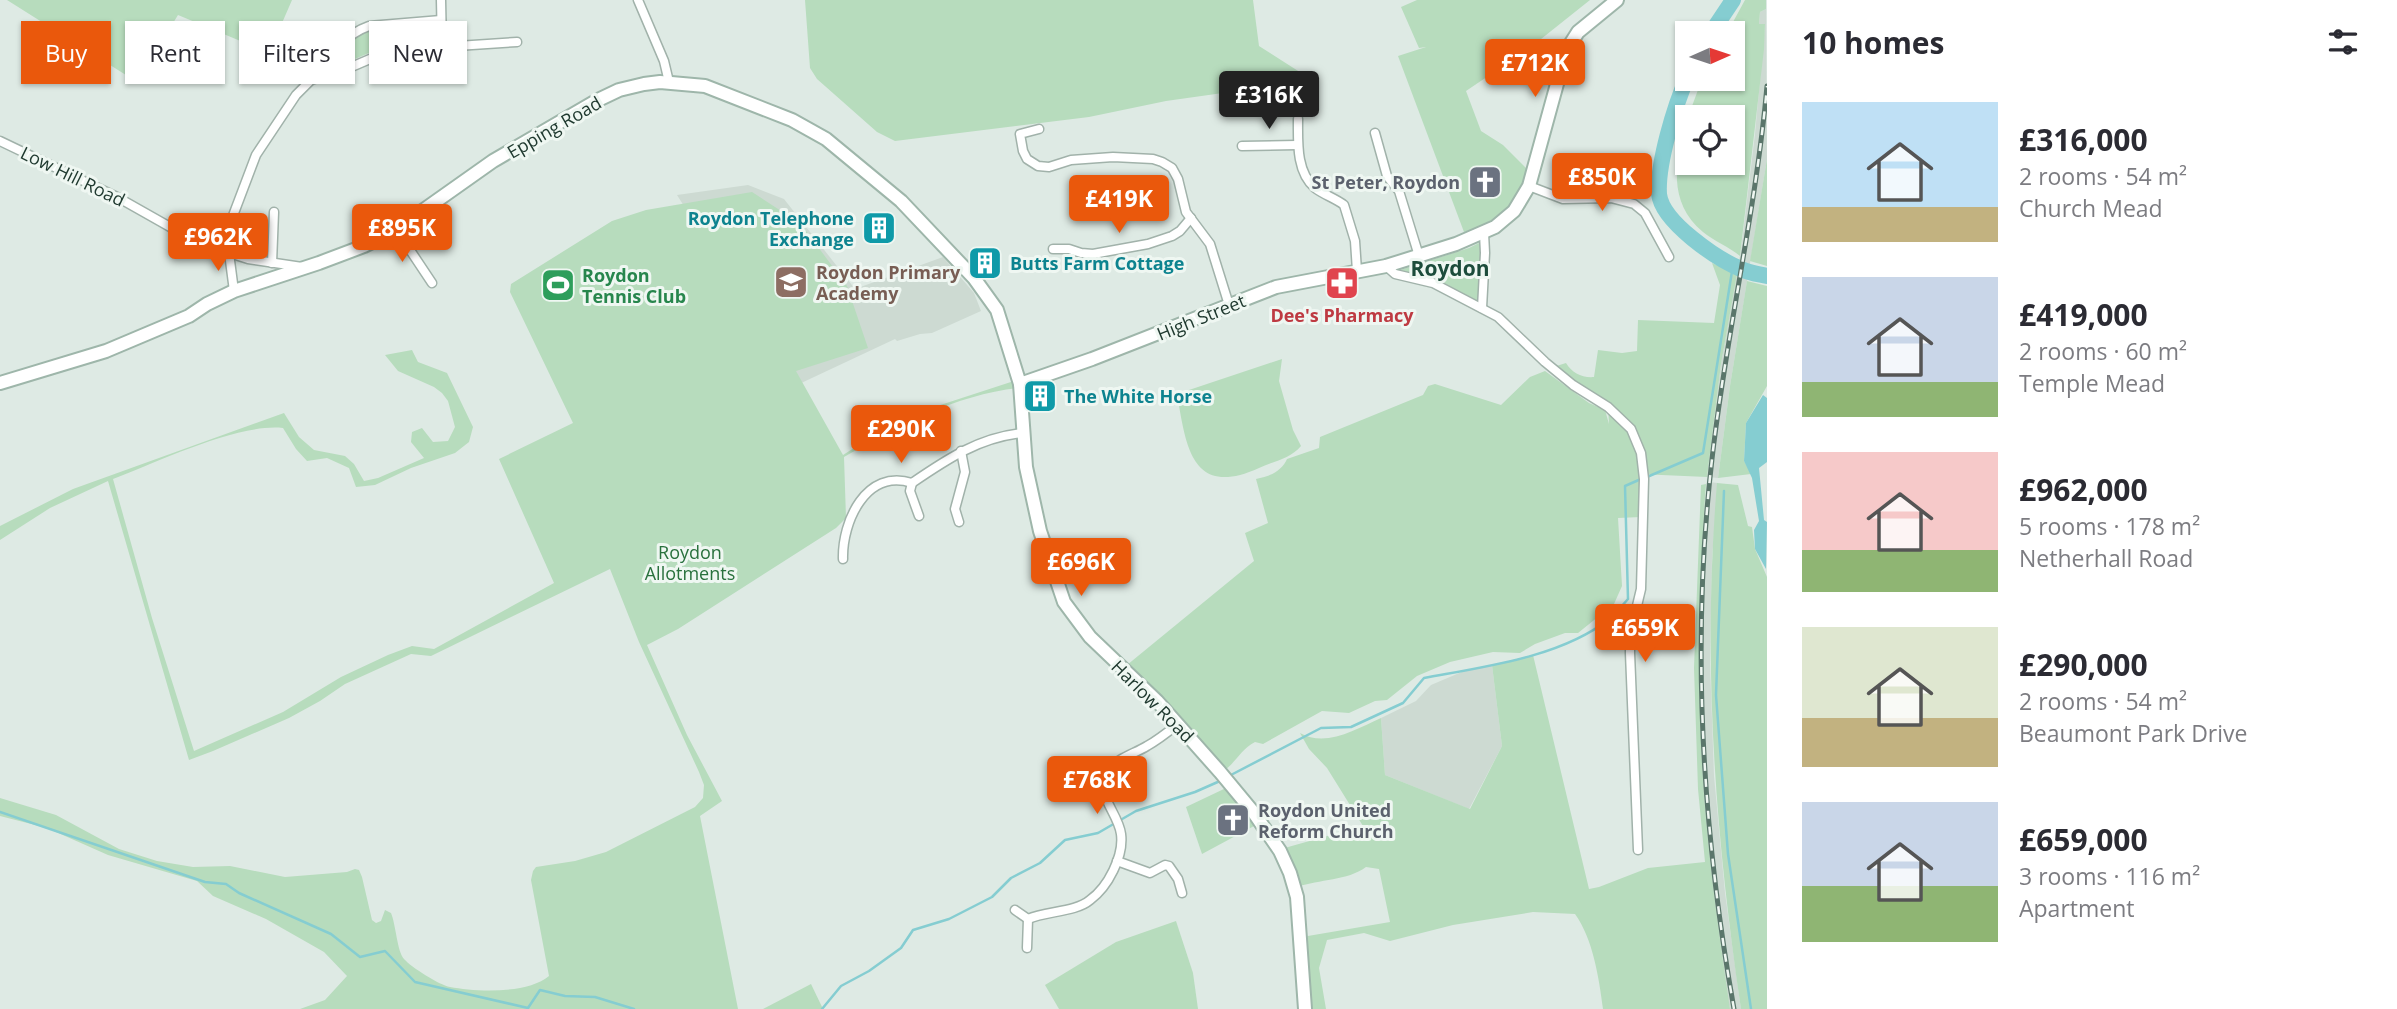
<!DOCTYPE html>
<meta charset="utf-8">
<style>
body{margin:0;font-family:"Open Sans",sans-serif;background:#f2f2f3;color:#2b2b33;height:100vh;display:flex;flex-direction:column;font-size:26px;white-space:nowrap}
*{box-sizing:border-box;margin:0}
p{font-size:23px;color:#7c7c81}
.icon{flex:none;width:38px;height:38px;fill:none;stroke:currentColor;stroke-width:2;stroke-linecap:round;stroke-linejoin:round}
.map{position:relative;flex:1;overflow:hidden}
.drawer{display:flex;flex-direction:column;background:#fff;width:630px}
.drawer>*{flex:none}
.banner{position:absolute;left:21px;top:21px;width:665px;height:63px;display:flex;gap:14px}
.needle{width:46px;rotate:87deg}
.controls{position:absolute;left:1675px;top:21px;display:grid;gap:14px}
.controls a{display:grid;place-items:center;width:70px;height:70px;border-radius:0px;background:#fff;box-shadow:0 2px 5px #0004;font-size:35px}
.price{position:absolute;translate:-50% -60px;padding:0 16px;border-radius:7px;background:#ea580c;color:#fff;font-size:23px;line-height:46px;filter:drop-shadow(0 2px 4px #0008)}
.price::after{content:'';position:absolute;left:50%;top:42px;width:21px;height:16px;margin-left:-10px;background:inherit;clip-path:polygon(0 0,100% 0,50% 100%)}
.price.on{background:#222;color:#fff}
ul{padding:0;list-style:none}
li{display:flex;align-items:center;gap:21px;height:175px;padding:0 35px}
li span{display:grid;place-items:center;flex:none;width:196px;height:140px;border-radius:0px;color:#555}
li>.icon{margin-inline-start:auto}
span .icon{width:84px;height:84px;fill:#fffc;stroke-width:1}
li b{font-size:30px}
h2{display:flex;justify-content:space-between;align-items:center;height:84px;padding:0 35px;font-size:30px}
.chip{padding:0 24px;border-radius:0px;background:#fff;box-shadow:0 2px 5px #0004;font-size:24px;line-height:63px}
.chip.on{background:#ea580c;color:#fff}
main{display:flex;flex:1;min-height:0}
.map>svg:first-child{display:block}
.built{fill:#cddad2}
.green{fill:#b7dcbd}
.water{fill:#85cdd1}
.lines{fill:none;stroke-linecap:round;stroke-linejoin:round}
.stream{stroke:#85cdd1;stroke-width:2.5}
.river{stroke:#85cdd1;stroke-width:16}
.street-casing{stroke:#a1b2aa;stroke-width:11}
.secondary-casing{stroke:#9eb6aa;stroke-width:16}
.street{stroke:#fff;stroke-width:8}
.secondary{stroke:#fff;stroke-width:12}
.rail-casing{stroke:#5a766b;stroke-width:5}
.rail{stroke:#eff7f2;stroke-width:2.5;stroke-dasharray:8;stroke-linecap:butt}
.labels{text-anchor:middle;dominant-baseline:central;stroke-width:6;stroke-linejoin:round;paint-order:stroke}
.street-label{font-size:18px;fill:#203a30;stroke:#eff7f2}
.worship-label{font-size:18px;font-weight:bold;fill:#5b616d;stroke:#eff7f2;text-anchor:end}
.culture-label{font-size:18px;font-weight:bold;fill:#0d838f;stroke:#eff7f2;text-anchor:start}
.education-label{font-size:18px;font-weight:bold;fill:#785e54;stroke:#eff7f2;text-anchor:start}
.leisure-label{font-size:18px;font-weight:bold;fill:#27864d;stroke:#eff7f2;text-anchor:start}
.health-label{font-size:18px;font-weight:bold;fill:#be3a42;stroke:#eff7f2}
.park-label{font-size:18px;fill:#29713d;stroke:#eff7f2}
.quarter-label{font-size:21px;font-weight:bold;fill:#1c4c3b;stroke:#eff7f2}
</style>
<main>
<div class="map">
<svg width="1767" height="1009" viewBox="0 0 1767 1009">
<rect width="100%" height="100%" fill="#deeae4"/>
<g class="built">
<path d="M1766,0L1767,159L1730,386L1718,478L1707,477L1721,364L1741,250L1755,134L1765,25L1759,24L1760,12L1766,9Z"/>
<path d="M748,185L784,199L855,289L943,257L974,293L981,311L932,333L920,334L897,341L895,339L797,385L677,195Z"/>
<path d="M1708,482L1718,483L1712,558L1710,664L1714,776L1725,893L1741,1009H1730L1728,1000L1717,921L1703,782L1699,659L1702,538Z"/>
<path d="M1492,665L1502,746L1469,809L1385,775L1381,718L1416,701L1431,685L1464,671Z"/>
</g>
<g class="green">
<path d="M7,0H292L269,53L178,15L137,82Z"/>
<path d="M805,0H1253L1259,46L1306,76L1244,90L1166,101L1089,117L895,141L877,132L817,79L810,68Z"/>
<path d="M1417,0H1590L1531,47L1466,91L1481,131L1503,145L1527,169C1519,206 1500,222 1464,232L1398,56L1426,47L1419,48L1401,7Z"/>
<path d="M1745,0H1766V9L1760,12L1759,24H1765L1764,49L1740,256C1729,247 1714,241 1703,232C1667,202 1675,160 1687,120V163H1732V117H1688L1702,79H1732V33H1727Z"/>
<path d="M431,24L437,30L436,36L430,41L385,46L341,65L335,56L339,45L359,30Z"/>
<path d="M1767,159V266L1750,261Z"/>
<path d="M752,192L801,224L847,286L868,348L796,371L843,455L882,430L922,411L1017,380L1018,388C955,395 898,426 844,457L846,518L836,528L678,629L647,645L687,735L722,801L700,816L738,1009H300L325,1000L347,976L324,952L266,919L213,896L197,881L108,855L47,828L0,816V798L56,815L119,849L157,861L193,867L230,866L285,877L347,872L355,869L359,870L362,877L372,920L376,923L381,921L385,910L391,913C396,925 397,951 404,959C411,967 439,985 450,987C476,992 528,994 549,976L531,880L533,871L536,867L575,861L606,852L695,807L703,798L704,785L699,772L639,642L610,569L431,656L411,654L345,684L320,701L289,718L213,751L189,760L108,481L50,508L0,540V526L73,489L284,413L299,437L314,450L345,456L354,464L364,481L378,478L424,458L411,442L412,432L422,428L433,442L448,441L455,427L448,401L442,393L434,387L398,371L385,355L412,350L418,362L447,373L473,427L469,442L455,453L411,468L375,485L356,487L349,468L327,458L307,461L296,449L283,428C238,423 157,462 113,479L152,618L194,751L283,712L341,677L388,655L412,646L434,649L554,583L499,459L573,423L510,292L511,284L612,221L646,210Z"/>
<path d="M1481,242L1478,301L1475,302L1427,277L1400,272V270L1469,248Z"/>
<path d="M1712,263L1737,274L1721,364L1707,477L1639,474L1641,517L1618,518L1622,586L1614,604L1578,633H1565L1535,644L1520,653L1493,652L1450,662L1417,676L1387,700L1375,701L1349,713L1322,711L1263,744L1255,742C1240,750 1236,763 1222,772L1127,665L1254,561L1245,533L1268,523L1256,479C1269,477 1282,471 1287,459L1319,448L1320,437L1423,395L1428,386L1435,384L1501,405L1530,377L1545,371L1589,403L1605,410L1609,424L1608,406L1550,368L1566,363C1572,373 1582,378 1594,377L1598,350L1622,353L1637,351L1638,320L1714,323L1720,285Z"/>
<path d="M1747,281L1767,286V386L1746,423L1744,461L1751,474L1718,478L1730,386Z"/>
<path d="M1282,359L1279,381L1293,430L1301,446C1290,459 1274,461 1259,468C1191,499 1186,445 1177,394Z"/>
<path d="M1717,483L1738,485L1748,526L1752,527L1755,549L1767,577V1009H1741C1715,833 1702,661 1717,483Z"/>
<path d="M1706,484C1700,569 1697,654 1701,739C1704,830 1717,920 1730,1009H1603C1599,978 1593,939 1575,914L1533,912L1453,925L1390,941L1364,933L1327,940L1319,968L1326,1009H1305L1302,937L1390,922L1379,869L1366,867C1347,881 1320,879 1297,887L1281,849L1363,826L1327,768L1309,749L1300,733C1326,748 1356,729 1381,718L1385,775L1470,809L1502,746L1492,665L1533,655L1589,889L1599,887L1648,868L1705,862L1698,789L1694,668L1701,485Z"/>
<path d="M1226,788L1254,826L1202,854L1186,807Z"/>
<path d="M1176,921L1193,973L1198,1009H1059L1045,985L1116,942Z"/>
<path d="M811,984L823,1009H763Z"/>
</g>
<path class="water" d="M1763,395L1767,398V462L1759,468L1764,520L1767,522L1766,569L1755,549L1754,530L1759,521L1752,478L1744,461L1746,423Z"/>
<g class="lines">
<g class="stream">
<path d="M1647,477L1703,453L1733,265"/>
<path d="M1724,491L1716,695L1728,854L1751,1009"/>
<path d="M1229,776L1321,728L1351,727L1403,703L1424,678C1483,667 1562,657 1609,619C1616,613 1622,606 1628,599L1625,486L1641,479"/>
<path d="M0,812L205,882L226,884L239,893L331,934L360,957L385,951L415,982L528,1008L540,990L565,996L595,997L634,1009"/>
<path d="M822,1009L841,986L869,971L901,948L913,930L949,919L992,897L1011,878L1040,863L1065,840L1098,833L1136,811L1195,792L1220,781"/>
</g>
<g class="river">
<path d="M1711,33L1733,0"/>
<path d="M1687,78C1675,105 1657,164 1659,194C1662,222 1717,259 1741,269C1749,273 1758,274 1767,276"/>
</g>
<g class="street-casing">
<g id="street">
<path d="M441,0L442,47"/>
<path d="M638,0L664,61L669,82"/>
<path d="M311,80C327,59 343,35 369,26L441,20"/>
<path d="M1298,119C1298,142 1296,172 1315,188C1324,195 1335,198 1344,205L1355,241L1357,271"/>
<path d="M1039,129L1020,134L1023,151L1027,159L1038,166L1049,167L1071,160L1113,157L1153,159L1162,162L1172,168L1178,179L1186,212L1210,244L1229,305"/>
<path d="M1375,133L1387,176L1399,191L1419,256"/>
<path d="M0,141L117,197L186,236L220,250L248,259L302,267"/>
<path d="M1242,146L1297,145"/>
<path d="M1529,186L1563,199L1611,198L1634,204L1645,213L1669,257"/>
<path d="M396,229L432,283"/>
<path d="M1053,249H1069L1081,253L1093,254L1148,244L1172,236L1180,231L1191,218"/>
<path d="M220,250L256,155L296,95L311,80L342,71L377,56L442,47L517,42"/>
<path d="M229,253L234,291"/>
<path d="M272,263L274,212"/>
<path d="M1386,266L1395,274L1433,283L1498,317L1545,362L1573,385L1608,407L1631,429L1641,453L1644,479L1641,589L1630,635V653L1638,850"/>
<path d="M1482,308L1485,253L1484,233"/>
<path d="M912,483L910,491L919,516"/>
<path d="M959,522L955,509L965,472L961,451"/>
<path d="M843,559C842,522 866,468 912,483C947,459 980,437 1023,433"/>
<path d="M1117,861L1150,873L1165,865L1169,866L1178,879L1182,893"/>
<path d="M1015,910L1028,919"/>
<path d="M1028,919C1047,911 1076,912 1090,900C1108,887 1124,856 1121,834C1118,811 1091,792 1110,768C1118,758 1136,753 1147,746C1158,740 1168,732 1178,724"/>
<path d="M1027,948L1028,919"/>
</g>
</g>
<g class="secondary-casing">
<g id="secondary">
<path d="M0,383L106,351L189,316L207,304L234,291L319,263L364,246L394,231L493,161L598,100L619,90L644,84L660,82L705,86L792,120L826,139L901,201L974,278L997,310L1020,384L1026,467L1040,531L1064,602L1090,637L1157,701L1220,772L1254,813L1280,851L1290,873L1297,897L1305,1009"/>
<path d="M1020,384L1092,359L1276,287L1386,266L1456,244L1495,227L1514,211L1529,186L1566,51L1578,32L1617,0"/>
</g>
</g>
<use href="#street" class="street"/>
<use href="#secondary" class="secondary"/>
<g class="rail-casing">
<path id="rail" d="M1734,1009C1702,829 1691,641 1712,459C1726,334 1756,211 1767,86"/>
</g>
<use href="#rail" class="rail"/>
</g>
<defs>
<g id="church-square" transform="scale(1.75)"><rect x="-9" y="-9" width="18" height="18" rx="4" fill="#6b7280" stroke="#eff7f2"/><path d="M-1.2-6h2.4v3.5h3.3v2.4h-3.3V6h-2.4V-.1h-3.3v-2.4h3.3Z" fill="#fff"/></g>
<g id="building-square" transform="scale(1.75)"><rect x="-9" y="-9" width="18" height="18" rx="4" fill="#0f9aa8" stroke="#eff7f2"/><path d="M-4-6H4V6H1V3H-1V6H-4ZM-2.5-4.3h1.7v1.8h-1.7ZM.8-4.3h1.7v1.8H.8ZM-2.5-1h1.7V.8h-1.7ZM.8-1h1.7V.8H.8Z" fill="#fff"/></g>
<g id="school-square" transform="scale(1.75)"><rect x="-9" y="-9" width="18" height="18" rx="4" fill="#8d6e63" stroke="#eff7f2"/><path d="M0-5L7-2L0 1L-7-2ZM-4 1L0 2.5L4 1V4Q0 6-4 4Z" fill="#fff"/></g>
<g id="pharmacy-square" transform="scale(1.75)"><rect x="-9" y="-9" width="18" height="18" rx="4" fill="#e0444e" stroke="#eff7f2"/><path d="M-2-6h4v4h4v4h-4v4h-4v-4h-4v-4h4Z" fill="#fff"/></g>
<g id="stadium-square" transform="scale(1.75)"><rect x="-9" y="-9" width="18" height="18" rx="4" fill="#2e9e5b" stroke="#eff7f2"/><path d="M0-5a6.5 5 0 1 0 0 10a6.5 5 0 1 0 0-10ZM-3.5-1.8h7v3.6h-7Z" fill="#fff"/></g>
</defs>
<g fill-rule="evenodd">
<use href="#church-square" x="1485" y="182"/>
<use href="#building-square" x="879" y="228"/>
<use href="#building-square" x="985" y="263"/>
<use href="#school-square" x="791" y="282"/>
<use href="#pharmacy-square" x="1342" y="283"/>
<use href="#stadium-square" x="558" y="285"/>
<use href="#building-square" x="1040" y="396"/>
<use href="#church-square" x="1233" y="820"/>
</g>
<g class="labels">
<g class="street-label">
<text transform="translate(554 127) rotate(-30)">Epping Road</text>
<text transform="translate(73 176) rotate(26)">Low Hill Road</text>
<text transform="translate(1201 317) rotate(-22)">High Street</text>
<text transform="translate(1153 701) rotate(45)">Harlow Road</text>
</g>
<g class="worship-label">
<text x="1460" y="182">St Peter, Roydon</text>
<text x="1258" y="810" text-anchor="start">Roydon United<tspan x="1258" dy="21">Reform Church</tspan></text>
</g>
<g class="culture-label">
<text x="854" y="218" text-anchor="end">Roydon Telephone<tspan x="854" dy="21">Exchange</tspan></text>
<text x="1010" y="263">Butts Farm Cottage</text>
<text x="1064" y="396">The White Horse</text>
</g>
<g class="education-label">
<text x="816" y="272">Roydon Primary<tspan x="816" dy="21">Academy</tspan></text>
</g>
<g class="leisure-label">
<text x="582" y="275">Roydon<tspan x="582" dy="21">Tennis Club</tspan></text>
</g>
<g class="health-label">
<text x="1342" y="315">Dee's Pharmacy</text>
</g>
<g class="park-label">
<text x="690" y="552">Roydon<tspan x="690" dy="21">Allotments</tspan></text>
</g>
<g class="quarter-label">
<text x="1450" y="268">Roydon</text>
</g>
</g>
</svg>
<div class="controls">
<a><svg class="needle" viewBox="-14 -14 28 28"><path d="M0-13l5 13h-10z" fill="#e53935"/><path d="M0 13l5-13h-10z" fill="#7c7c81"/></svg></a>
<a><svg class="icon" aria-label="locate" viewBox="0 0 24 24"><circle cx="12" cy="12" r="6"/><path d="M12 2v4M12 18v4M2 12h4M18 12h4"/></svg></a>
</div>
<b class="price" style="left:1535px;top:99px">£712K</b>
<b class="price on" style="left:1269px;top:131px">£316K</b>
<b class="price" style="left:1602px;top:213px">£850K</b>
<b class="price" style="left:1119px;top:235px">£419K</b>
<b class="price" style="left:402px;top:264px">£895K</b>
<b class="price" style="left:218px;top:273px">£962K</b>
<b class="price" style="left:901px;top:465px">£290K</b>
<b class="price" style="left:1081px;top:598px">£696K</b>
<b class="price" style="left:1645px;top:664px">£659K</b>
<b class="price" style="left:1097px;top:816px">£768K</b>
<div class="banner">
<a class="chip on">Buy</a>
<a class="chip">Rent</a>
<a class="chip">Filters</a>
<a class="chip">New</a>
</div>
</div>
<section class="drawer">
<h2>10 homes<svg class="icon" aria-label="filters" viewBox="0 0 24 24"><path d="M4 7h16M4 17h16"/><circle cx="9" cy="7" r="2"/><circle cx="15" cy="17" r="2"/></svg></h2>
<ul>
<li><span style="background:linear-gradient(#bfe0f5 75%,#c2b280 0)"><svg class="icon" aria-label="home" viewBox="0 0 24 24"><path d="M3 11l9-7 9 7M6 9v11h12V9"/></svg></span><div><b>£316,000</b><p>2 rooms · 54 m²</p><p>Church Mead</p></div></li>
<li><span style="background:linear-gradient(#c9d6e8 75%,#8fb573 0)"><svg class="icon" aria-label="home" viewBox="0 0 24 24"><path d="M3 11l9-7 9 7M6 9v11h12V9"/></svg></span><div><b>£419,000</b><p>2 rooms · 60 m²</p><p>Temple Mead</p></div></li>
<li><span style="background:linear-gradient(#f6c9c9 70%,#8fb573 0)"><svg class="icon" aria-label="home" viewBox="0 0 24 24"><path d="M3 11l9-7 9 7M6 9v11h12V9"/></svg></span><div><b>£962,000</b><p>5 rooms · 178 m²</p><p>Netherhall Road</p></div></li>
<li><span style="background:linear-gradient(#dfe7d0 65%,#c2b280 0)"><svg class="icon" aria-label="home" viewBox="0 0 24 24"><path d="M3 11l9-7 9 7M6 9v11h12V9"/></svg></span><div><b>£290,000</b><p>2 rooms · 54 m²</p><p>Beaumont Park Drive</p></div></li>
<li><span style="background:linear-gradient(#c9d6e8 60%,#8fb573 0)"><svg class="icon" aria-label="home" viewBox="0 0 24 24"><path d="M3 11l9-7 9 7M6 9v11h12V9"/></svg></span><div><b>£659,000</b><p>3 rooms · 116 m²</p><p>Apartment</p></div></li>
</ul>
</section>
</main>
